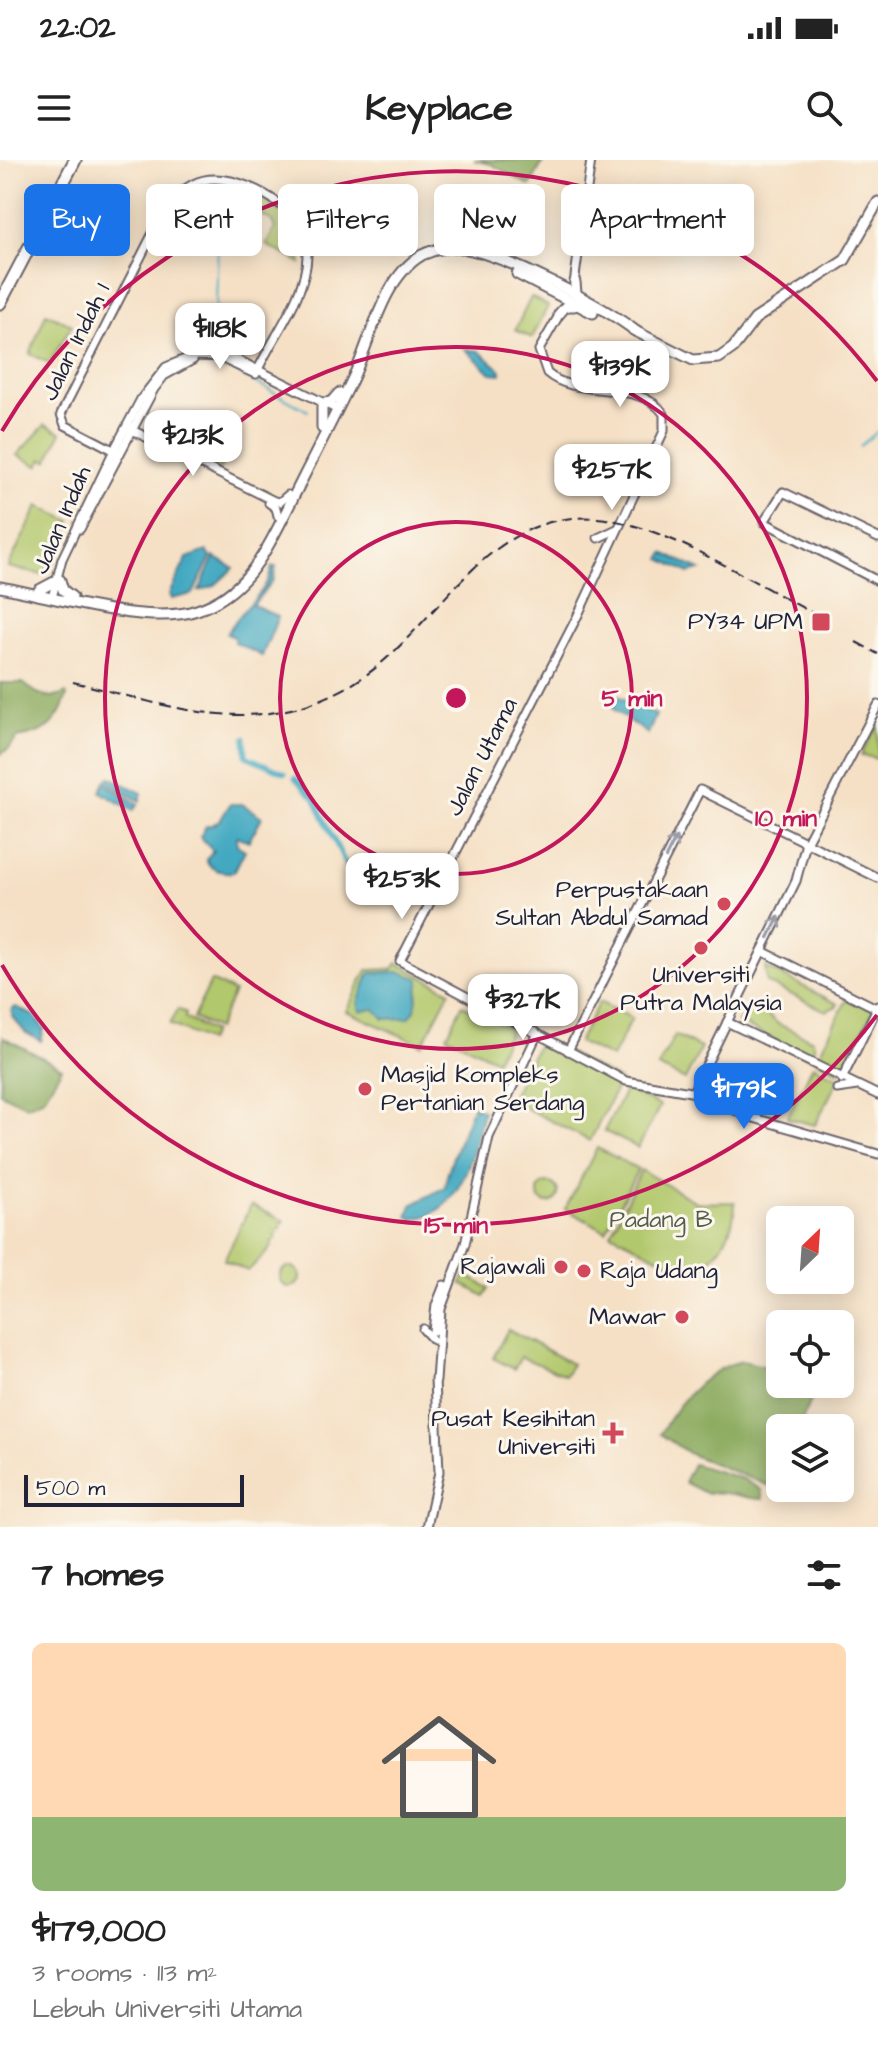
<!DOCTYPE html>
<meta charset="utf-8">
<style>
body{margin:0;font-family:"Architects Daughter",sans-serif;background:#f2f2f2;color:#222;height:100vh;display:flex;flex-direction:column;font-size:30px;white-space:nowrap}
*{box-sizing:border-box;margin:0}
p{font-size:26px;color:#767676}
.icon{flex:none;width:44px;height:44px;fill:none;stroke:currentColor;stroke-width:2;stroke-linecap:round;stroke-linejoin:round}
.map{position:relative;height:1367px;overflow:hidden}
.panel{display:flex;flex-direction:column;background:#fff;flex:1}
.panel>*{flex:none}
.hud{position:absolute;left:24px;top:24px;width:830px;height:72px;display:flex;gap:16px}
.needle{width:52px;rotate:25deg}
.buttons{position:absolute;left:766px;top:1046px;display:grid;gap:16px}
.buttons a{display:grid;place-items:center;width:88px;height:88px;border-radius:12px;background:#fff;box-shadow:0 4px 20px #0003;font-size:40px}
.scale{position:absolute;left:24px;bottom:20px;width:220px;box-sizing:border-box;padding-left:8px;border:4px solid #22223b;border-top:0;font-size:22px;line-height:28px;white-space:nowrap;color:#22223b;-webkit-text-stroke:6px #fbf7ec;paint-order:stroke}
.price{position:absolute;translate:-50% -68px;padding:0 18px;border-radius:16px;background:#fff;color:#222;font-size:26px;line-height:52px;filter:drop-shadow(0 2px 4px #0008)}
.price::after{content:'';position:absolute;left:50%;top:48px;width:24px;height:18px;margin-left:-12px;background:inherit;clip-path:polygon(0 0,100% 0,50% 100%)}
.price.selected{background:#1a73e8;color:#fff}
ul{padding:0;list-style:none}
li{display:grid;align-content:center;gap:16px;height:424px;padding:0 32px}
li+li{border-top:2px solid #e0e0e0}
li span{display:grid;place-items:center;height:248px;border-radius:12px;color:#555}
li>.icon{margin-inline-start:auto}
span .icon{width:144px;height:144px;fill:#fffc;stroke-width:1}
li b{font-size:34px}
h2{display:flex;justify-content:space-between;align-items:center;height:96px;padding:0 32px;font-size:34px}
.chip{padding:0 28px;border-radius:12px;background:#fff;box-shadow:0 4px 20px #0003;font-size:28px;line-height:72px}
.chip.selected{background:#1a73e8;color:#fff}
.status{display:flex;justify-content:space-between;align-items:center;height:56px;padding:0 40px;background:#fff;direction:ltr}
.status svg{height:22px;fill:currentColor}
header{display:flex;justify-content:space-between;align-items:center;height:104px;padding:0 32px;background:#fff;font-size:36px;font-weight:700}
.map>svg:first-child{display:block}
.green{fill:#b2c86c;stroke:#6a7554;stroke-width:2}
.forest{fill:#8dac60;stroke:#58674e;stroke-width:2}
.water{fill:#42a9c1;stroke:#32667e;stroke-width:2}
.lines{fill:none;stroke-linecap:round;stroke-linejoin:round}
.stream{stroke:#42a9c1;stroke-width:2}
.river{stroke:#42a9c1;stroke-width:5}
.secondary-casing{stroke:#6c646b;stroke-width:11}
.primary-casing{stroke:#6c646b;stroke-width:13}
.highway-casing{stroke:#6c646b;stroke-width:15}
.secondary{stroke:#fff;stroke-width:7}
.primary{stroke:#fff;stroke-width:9}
.highway{stroke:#fff;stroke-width:11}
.rail{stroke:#22223b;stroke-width:2;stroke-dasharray:12 6;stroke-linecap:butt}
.oneway{stroke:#9c9ca7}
.ring{fill:none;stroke:#c2185b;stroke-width:4}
.poi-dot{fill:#d1495b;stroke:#fbf7ec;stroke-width:3}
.labels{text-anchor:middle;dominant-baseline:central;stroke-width:6;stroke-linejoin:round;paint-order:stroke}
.street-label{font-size:24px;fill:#22223b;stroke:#fbf7ec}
.poi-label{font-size:24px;fill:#22223b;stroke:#fbf7ec;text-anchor:end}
.park-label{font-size:24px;fill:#545c4c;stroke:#fbf7ec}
.centre{fill:#c2185b;stroke:#fbf7ec;stroke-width:4}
.ring-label{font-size:24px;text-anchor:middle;font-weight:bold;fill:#c2185b;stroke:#fbf7ec;stroke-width:6;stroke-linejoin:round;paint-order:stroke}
</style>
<div class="status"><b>22:02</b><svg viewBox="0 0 49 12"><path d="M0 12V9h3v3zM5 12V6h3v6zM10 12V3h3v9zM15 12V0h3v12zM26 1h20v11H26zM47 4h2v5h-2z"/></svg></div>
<header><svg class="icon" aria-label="menu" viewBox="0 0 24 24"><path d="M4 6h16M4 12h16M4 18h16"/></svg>Keyplace<svg class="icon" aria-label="search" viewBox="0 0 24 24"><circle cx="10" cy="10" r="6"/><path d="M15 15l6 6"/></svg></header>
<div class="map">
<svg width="878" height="1367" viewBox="0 0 878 1367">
<rect width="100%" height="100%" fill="#fbf7ec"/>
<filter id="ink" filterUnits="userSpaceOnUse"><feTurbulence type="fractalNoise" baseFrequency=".0125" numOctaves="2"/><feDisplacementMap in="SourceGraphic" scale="16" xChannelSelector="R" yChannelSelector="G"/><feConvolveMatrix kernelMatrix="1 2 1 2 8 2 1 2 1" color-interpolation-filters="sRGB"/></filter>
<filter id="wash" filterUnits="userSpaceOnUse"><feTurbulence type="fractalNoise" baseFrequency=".006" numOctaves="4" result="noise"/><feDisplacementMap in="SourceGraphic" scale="32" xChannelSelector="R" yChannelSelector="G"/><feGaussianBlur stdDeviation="1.8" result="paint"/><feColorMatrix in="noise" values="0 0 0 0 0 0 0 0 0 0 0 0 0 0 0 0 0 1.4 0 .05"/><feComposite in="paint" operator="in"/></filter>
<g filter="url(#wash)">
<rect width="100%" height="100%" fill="#f5e0c5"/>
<g class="green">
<path d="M214,24L212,64L176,46L195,27Z"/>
<path d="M226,24C270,43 302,48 301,103L266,85L275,68L271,60L226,38Z"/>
<path d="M531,137L548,146L532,178L515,170Z"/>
<path d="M46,153L72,165L49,203L30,194Z"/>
<path d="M45,265L61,272L48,301L43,299L38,306L17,295Z"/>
<path d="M199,275L229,290L220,310L190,295Z"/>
<path d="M38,346L71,361L50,411L39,414L8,407Z"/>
<path d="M878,564V599L861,595Z"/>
<path d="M397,803L450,831L422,885L346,851L367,810L393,809Z"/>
<path d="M765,807L838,844L837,846L826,851L767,823Z"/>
<path d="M211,821L234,832L217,869L193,858Z"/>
<path d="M848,837L874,850L840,912L816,900Z"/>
<path d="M599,842L632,858L612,898L578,882Z"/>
<path d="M462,845L511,869L496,900L447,876Z"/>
<path d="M757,845L778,864L813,880L815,891L811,898L738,862L745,851Z"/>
<path d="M178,849L186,853L185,858L213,872L208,881L170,864Z"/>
<path d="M675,875L701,888L685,920L658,907Z"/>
<path d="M546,881L620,921L590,981L510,940L537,886Z"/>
<path d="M813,905L839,918L815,965L787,958Z"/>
<path d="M626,929L660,946L638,988L604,971Z"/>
<path d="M597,988L638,1009L606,1071L565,1049Z"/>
<path d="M641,1010L698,1043L735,1042C735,1071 717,1104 687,1112L611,1073Z"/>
<circle cx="548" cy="1033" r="10"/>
<path d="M251,1045L284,1061L269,1090L248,1111L224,1100Z"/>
<circle cx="290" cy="1117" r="10"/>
<path d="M465,1115L489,1128L484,1136L461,1123Z"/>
<path d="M508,1169L572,1204L565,1215L521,1197L514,1209L493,1198Z"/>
</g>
<g class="forest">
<path d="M474,0H544L530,26L491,4Z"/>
<path d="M0,523H23C36,534 50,542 66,533L67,536C58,563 46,574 17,578L9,589L0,594Z"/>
<path d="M3,877L62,908L44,938L27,946L0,933Z"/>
<path d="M742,1201L780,1210V1224H819L798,1268H780V1309L772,1327L690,1294L660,1274C678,1243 705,1209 742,1201Z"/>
<path d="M693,1304L743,1319L761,1330L763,1339C745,1339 723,1329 707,1334L684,1322Z"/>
</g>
<g class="water">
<path d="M465,189L479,191L501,210V214L491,213Z"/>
<path d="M207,391L211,397L193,434L171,439L169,434L187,398Z"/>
<path d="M664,393L700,410L689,413L661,399Z"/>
<path d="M214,397L234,408L214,426L199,431Z"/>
<path d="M272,407H276L273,420L253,445L278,457L262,496L234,482V477L227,474C239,449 268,434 272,407Z"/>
<path d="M618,536L656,555L648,574L613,549Z"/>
<path d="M110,617L142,633L140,641L105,621Z"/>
<path d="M104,623L138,644L133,651L101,632Z"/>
<path d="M230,644H242L262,657L249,681L237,676V685L245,690L234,712C221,713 211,711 206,699L213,691L200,677L206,666C220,664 223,656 230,644Z"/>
<path d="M400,812L420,819L415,850L409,858L384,859L375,849L360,851L358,842L370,813Z"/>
<path d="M16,847L34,856L44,869L41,881L26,873L12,857V849Z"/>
<path d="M473,946L483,951C474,991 462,1055 412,1059L408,1056L412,1045L445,1027C447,1006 465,968 473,946Z"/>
</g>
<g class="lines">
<g class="stream">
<path d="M218,185L215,175L220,24"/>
<path d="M223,205L308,251"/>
<path d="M860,286L878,271"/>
<path d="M875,566L878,560"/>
</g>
<g class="river">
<path d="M245,578L246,596L285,613"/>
<path d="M295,618L314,638L358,730"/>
</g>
</g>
</g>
<g filter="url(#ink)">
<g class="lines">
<g class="secondary-casing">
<g id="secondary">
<path d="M574,124L591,0"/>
<path d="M562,150L539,190L547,213C577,240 640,218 664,254V271L578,455L400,801L626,921L702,934L747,956L878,994"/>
<path d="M225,200L253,213"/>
<path d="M128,268L274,341L280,342L288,335"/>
<path d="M119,293L65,265L61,254L157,65C166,49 176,33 193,24C224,8 277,35 297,61C304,70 307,84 307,96C306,137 272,177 256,214"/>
<path d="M269,343L276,348L278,356"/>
<path d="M80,369L154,229L164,216L193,200"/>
<path d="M598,378L617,369"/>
<path d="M878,378L783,332L764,362L878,421"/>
<path d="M52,438L62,399L114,290L141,239L166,207L192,196L232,197L332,247"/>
<path d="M762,791L878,849"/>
<path d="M727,862L878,935"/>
<path d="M568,891L700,630L878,718"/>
<path d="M842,919L878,846"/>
<path d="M837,929L857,926"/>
<path d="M693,932L796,721L806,683L878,545"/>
<path d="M423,1169L433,1180"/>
<path d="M433,1171L436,1145L444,1125"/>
<path d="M436,1221L441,1149L465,1084L489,977L537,875L535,872"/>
<path d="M427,1367L439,1312L435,1219"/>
</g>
</g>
<g class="primary-casing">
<g id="primary">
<path d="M517,114L593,153"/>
<path d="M575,122L576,133L582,140"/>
<path d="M559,154L566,146H574"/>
<path d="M633,170L693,200L719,198L733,188L755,159L845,100L878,42"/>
<path d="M324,243L331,242L339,233"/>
<path d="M322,247V268"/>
<path d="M60,420L63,430L72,437"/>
<path d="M0,427C52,436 148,467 197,450C246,434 265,393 287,350C308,307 331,264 352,220C371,181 382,118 422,95C434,89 450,86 463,88C507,96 602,145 637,172"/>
<path d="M39,430L56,421"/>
</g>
</g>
<g class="highway-casing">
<path id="highway" d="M0,143L75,0"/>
</g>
<use href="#secondary" class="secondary"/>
<use href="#primary" class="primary"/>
<use href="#highway" class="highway"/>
<g class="rail">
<path d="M856,482L878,494"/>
<path d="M73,522C136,537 204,562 269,553C309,548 348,531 379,505C446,449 495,350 596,358C662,363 750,421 811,452"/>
</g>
</g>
<defs><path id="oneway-shaft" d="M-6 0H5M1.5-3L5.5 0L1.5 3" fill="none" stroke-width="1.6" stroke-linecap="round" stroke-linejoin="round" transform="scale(2)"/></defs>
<g class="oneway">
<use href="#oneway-shaft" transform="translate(671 687) rotate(-63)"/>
<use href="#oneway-shaft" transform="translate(774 767) rotate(-63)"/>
</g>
</g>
<g class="ring">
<circle cx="456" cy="538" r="176"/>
<circle cx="456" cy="538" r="351"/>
<path d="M877 855A527 527 0 0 1 2 805M2 271A527 527 0 0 1 877 221"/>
</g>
<g class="poi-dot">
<rect x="811" y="452" width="20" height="20" rx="4"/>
<circle cx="724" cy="744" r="8"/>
<circle cx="701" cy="788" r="8"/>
<circle cx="365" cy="929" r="8"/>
<circle cx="561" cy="1107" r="8"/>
<circle cx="584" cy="1111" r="8"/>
<circle cx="682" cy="1157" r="8"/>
<path d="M609 1261h8v8h8v8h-8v8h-8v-8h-8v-8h8z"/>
</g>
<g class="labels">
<g class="street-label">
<text transform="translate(76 182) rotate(-64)">Jalan Indah 1</text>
<text transform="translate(62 360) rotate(-67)">Jalan Indah</text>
<text transform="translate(482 597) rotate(-63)">Jalan Utama</text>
</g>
<g class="poi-label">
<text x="803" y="462">PY34 UPM</text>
<text x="708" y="730">Perpustakaan<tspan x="708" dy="28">Sultan Abdul Samad</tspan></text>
<text x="701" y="815" text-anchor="middle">Universiti<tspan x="701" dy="28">Putra Malaysia</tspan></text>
<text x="381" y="915" text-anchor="start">Masjid Kompleks<tspan x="381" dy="28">Pertanian Serdang</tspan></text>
<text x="545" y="1107">Rajawali</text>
<text x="600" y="1111" text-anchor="start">Raja Udang</text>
<text x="666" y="1157">Mawar</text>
<text x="595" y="1259">Pusat Kesihitan<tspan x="595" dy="28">Universiti</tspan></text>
</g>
<g class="park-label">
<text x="661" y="1060">Padang B</text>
</g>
</g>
<circle cx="456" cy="538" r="12" class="centre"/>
<g class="ring-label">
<text x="632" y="546">5 min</text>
<text x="786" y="666">10 min</text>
<text x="456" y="1073">15 min</text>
</g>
</svg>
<div class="buttons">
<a><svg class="needle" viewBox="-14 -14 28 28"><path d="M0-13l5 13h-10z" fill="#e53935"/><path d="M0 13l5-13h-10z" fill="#767676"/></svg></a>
<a><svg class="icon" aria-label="locate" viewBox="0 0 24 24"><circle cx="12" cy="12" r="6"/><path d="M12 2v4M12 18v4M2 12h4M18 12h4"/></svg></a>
<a><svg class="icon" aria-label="layers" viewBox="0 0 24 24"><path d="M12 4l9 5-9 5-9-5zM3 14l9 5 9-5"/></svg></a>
</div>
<div class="scale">500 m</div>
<b class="price" style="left:220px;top:211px">$118K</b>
<b class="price" style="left:620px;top:249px">$139K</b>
<b class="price" style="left:193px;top:318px">$213K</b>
<b class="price" style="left:612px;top:352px">$257K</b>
<b class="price" style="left:402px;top:761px">$253K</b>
<b class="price" style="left:523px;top:882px">$327K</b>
<b class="price selected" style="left:744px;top:971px">$179K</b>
<div class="hud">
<a class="chip selected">Buy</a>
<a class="chip">Rent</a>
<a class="chip">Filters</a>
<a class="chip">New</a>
<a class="chip">Apartment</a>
</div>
</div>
<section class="panel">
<h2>7 homes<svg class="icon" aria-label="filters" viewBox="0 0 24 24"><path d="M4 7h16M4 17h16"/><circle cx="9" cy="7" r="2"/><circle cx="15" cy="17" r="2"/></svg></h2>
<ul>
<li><span style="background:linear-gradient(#ffd9b3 70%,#8fb573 0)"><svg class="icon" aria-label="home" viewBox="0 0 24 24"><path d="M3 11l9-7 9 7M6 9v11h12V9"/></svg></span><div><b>$179,000</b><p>3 rooms · 113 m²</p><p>Lebuh Universiti Utama</p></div></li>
</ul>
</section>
